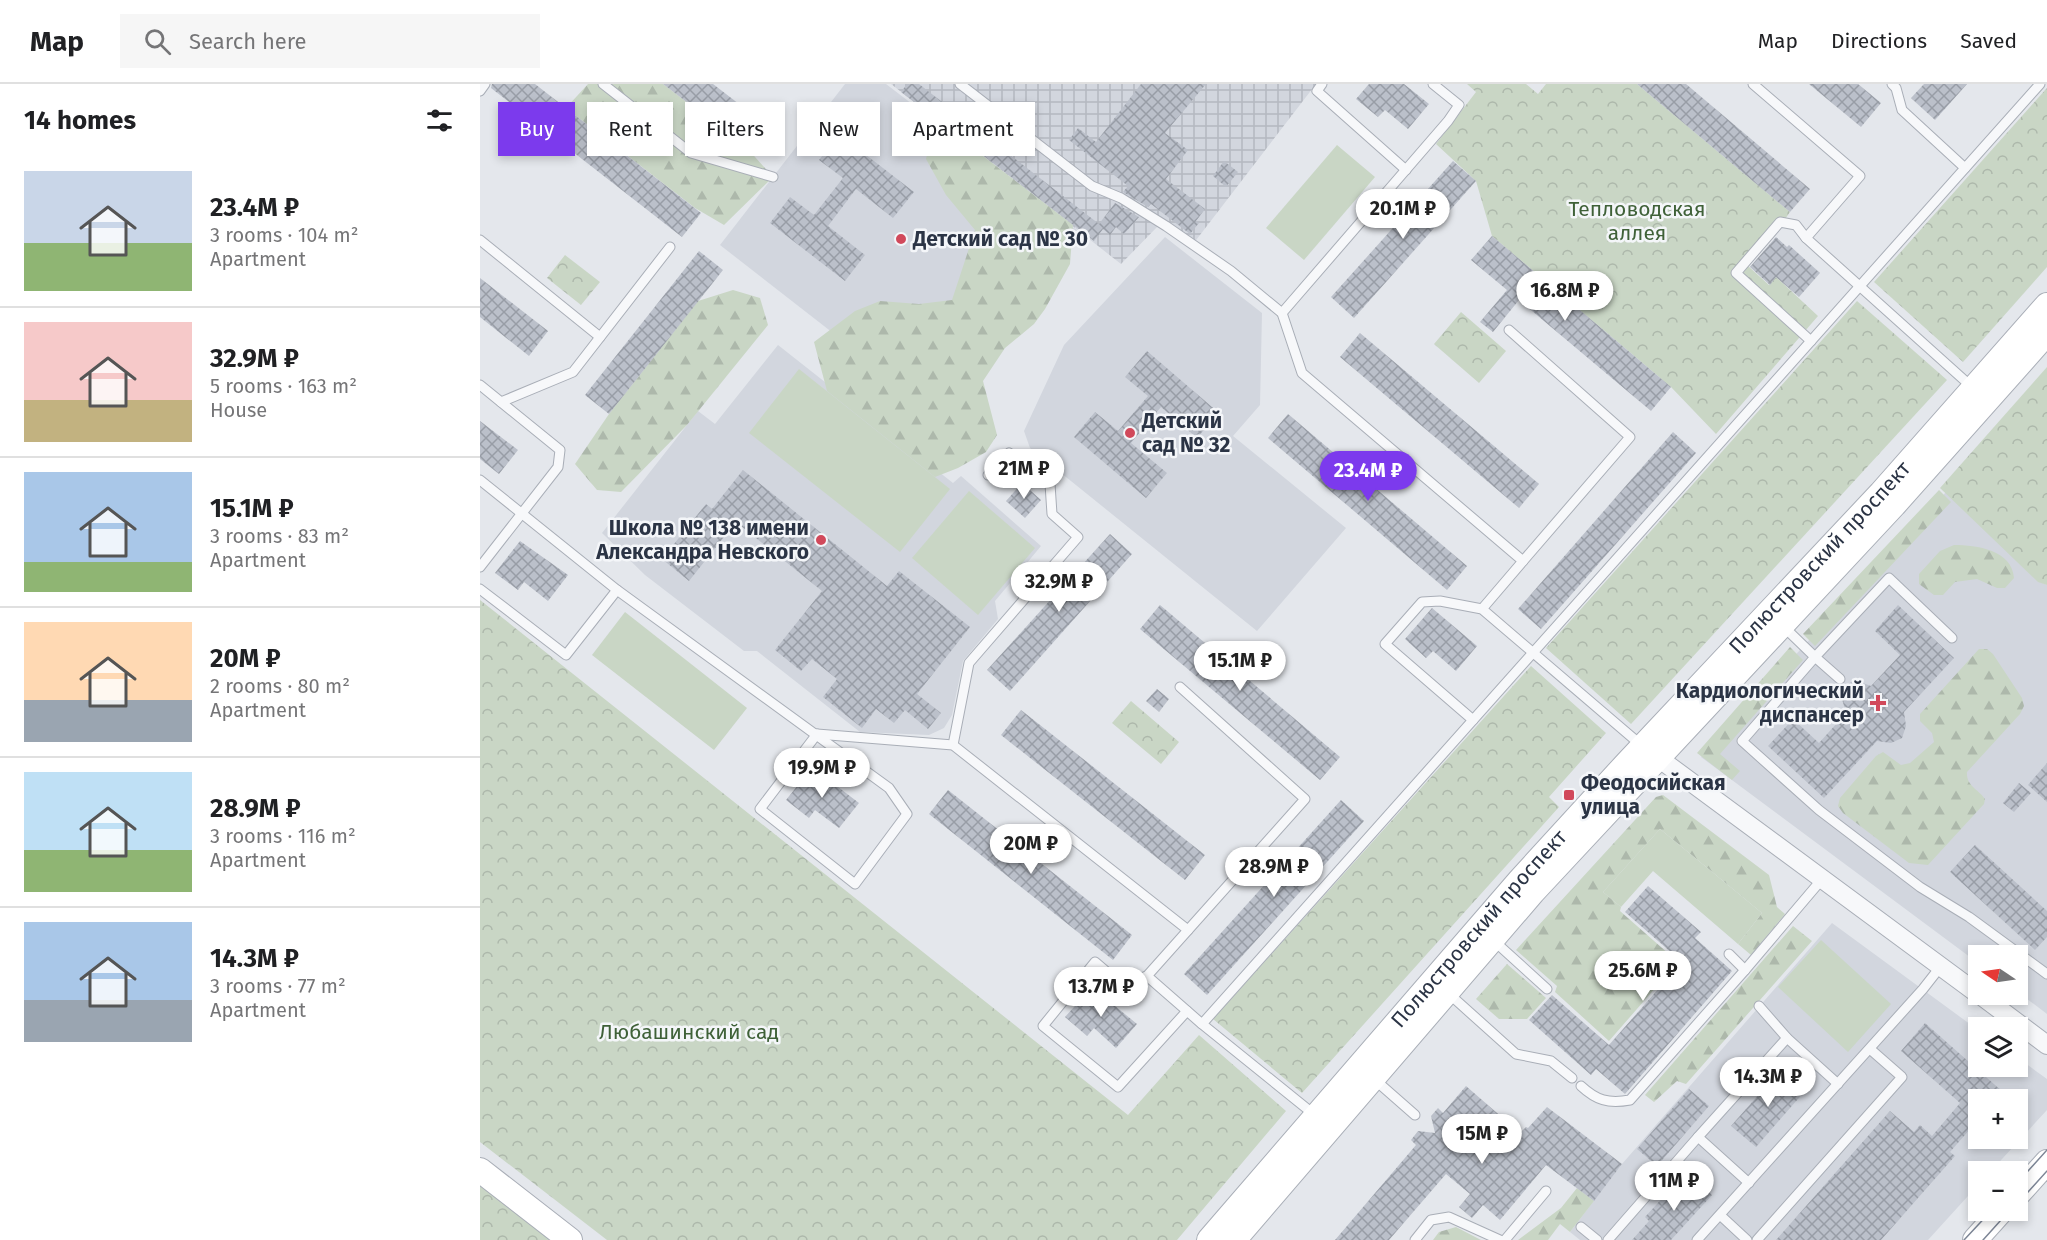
<!DOCTYPE html>
<meta charset="utf-8">
<style>
body{margin:0;font-family:"Fira Sans",sans-serif;background:#f6f6f6;color:#202124;height:100vh;display:flex;flex-direction:column;font-size:22px;white-space:nowrap}
*{box-sizing:border-box;margin:0}
p{font-size:20px;color:#757577}
.icon{flex:none;width:33px;height:33px;fill:none;stroke:currentColor;stroke-width:2;stroke-linecap:round;stroke-linejoin:round}
.map{position:relative;flex:1;overflow:hidden}
.panel{display:flex;flex-direction:column;background:#fff;width:480px}
.panel>*{flex:none}
.guide{position:absolute;left:18px;top:18px;width:570px;height:54px;display:flex;gap:12px}
.needle{width:39px;rotate:283deg}
.tools{position:absolute;left:1488px;top:861px;display:grid;gap:12px}
.tools a{display:grid;place-items:center;width:60px;height:60px;border-radius:0px;background:#fff;box-shadow:0 3px 9px #0003;font-size:30px}
.price{position:absolute;translate:-50% -51px;padding:0 14px;border-radius:21px;background:#fff;color:#222;font-size:20px;line-height:39px;filter:drop-shadow(0 2px 3px #0008)}
.price::after{content:'';position:absolute;left:50%;top:36px;width:18px;height:14px;margin-left:-9px;background:inherit;clip-path:polygon(0 0,100% 0,50% 100%)}
.price.on{background:#7c3aed;color:#fff}
ul{padding:0;list-style:none}
li{display:flex;align-items:center;gap:18px;height:150px;padding:0 24px}
li+li{border-top:2px solid #e0e0e0}
li span{display:grid;place-items:center;flex:none;width:168px;height:120px;border-radius:0px;color:#555}
li>.icon{margin-inline-start:auto}
span .icon{width:72px;height:72px;fill:#fffc;stroke-width:1}
li b{font-size:26px}
h2{display:flex;justify-content:space-between;align-items:center;height:72px;padding:0 24px;font-size:26px}
.tag{padding:0 21px;border-radius:0px;background:#fff;box-shadow:0 3px 9px #0003;font-size:21px;line-height:54px}
.tag.on{background:#7c3aed;color:#fff}
header{display:flex;align-items:center;gap:36px;box-sizing:border-box;height:84px;padding:0 30px;background:#fff;border-bottom:2px solid #e0e0e0}
header strong{font-size:28px}
nav{display:flex;gap:33px;margin-inline-start:auto;font-size:21px}
.search{width:420px;height:54px;background:#f6f6f6;display:flex;align-items:center;gap:15px;box-sizing:border-box;padding:0 21px;border-radius:0px;color:#757577;font-size:22px}
main{display:flex;flex:1;min-height:0}
.map>svg:first-child{display:block}
.built{fill:#d2d6de;fill-rule:evenodd}
.industrial{fill:url(#industrial-grid)}
.forest{fill:url(#forest-firs)}
.park{fill:url(#park-crowns)}
.garden{fill:#c9d6c5}
.building{fill:url(#building-cross-hatch)}
.lines{fill:none;stroke-linecap:round;stroke-linejoin:round}
.lane-casing{stroke:#a9aeb7;stroke-width:11}
.street-casing{stroke:#a9aeb7;stroke-width:20}
.secondary-casing{stroke:#a9aeb7;stroke-width:26}
.lane{stroke:#f7f8fa;stroke-width:9}
.street{stroke:#f7f8fa;stroke-width:18}
.secondary{stroke:#fff;stroke-width:24}
.tram{stroke:#7d8696;stroke-width:1.5}
.poi-dot{fill:#d1495b;stroke:#f4f6f9;stroke-width:2}
.labels{text-anchor:middle;dominant-baseline:central;stroke-width:5;stroke-linejoin:round;paint-order:stroke}
.park-label{font-size:21px;fill:#3f6138;stroke:#f4f6f9}
.poi-label{font-size:21px;font-weight:bold;fill:#2b3445;stroke:#f4f6f9;text-anchor:start}
.street-label{font-size:21px;fill:#2b3445;stroke:#f4f6f9}
</style>
<header>
<strong>Map</strong>
<div class="search"><svg class="icon" aria-label="search" viewBox="0 0 24 24"><circle cx="10" cy="10" r="6"/><path d="M15 15l6 6"/></svg>Search here</div>
<nav><a>Map</a><a>Directions</a><a>Saved</a></nav>
</header>
<main>
<section class="panel">
<h2>14 homes<svg class="icon" aria-label="filters" viewBox="0 0 24 24"><path d="M4 7h16M4 17h16"/><circle cx="9" cy="7" r="2"/><circle cx="15" cy="17" r="2"/></svg></h2>
<ul>
<li><span style="background:linear-gradient(#c9d6e8 60%,#8fb573 0)"><svg class="icon" aria-label="home" viewBox="0 0 24 24"><path d="M3 11l9-7 9 7M6 9v11h12V9"/></svg></span><div><b>23.4M ₽</b><p>3 rooms · 104 m²</p><p>Apartment</p></div></li>
<li><span style="background:linear-gradient(#f6c9c9 65%,#c2b280 0)"><svg class="icon" aria-label="home" viewBox="0 0 24 24"><path d="M3 11l9-7 9 7M6 9v11h12V9"/></svg></span><div><b>32.9M ₽</b><p>5 rooms · 163 m²</p><p>House</p></div></li>
<li><span style="background:linear-gradient(#a9c7e8 75%,#8fb573 0)"><svg class="icon" aria-label="home" viewBox="0 0 24 24"><path d="M3 11l9-7 9 7M6 9v11h12V9"/></svg></span><div><b>15.1M ₽</b><p>3 rooms · 83 m²</p><p>Apartment</p></div></li>
<li><span style="background:linear-gradient(#ffd9b3 65%,#9aa5b1 0)"><svg class="icon" aria-label="home" viewBox="0 0 24 24"><path d="M3 11l9-7 9 7M6 9v11h12V9"/></svg></span><div><b>20M ₽</b><p>2 rooms · 80 m²</p><p>Apartment</p></div></li>
<li><span style="background:linear-gradient(#bfe0f5 65%,#8fb573 0)"><svg class="icon" aria-label="home" viewBox="0 0 24 24"><path d="M3 11l9-7 9 7M6 9v11h12V9"/></svg></span><div><b>28.9M ₽</b><p>3 rooms · 116 m²</p><p>Apartment</p></div></li>
<li><span style="background:linear-gradient(#a9c7e8 65%,#9aa5b1 0)"><svg class="icon" aria-label="home" viewBox="0 0 24 24"><path d="M3 11l9-7 9 7M6 9v11h12V9"/></svg></span><div><b>14.3M ₽</b><p>3 rooms · 77 m²</p><p>Apartment</p></div></li>
</ul>
</section>
<div class="map">
<svg width="1567" height="1156" viewBox="0 0 1567 1156">
<defs>
<pattern id="industrial-grid" width="8" height="8" patternUnits="userSpaceOnUse" patternTransform="scale(1.5)"><rect width="8" height="8" fill="#d2d6de"/><path d="M0 4h8M4 0v8" fill="none" stroke="#b4b8c0"/></pattern>
<pattern id="forest-firs" width="22" height="20" patternUnits="userSpaceOnUse" patternTransform="scale(1.5)"><rect width="22" height="20" fill="#c9d6c5"/><path d="M5 1l3.5 6h-7zM16 11l3.5 6h-7z" fill="#adb8ab"/></pattern>
<pattern id="park-crowns" width="20" height="18" patternUnits="userSpaceOnUse" patternTransform="scale(1.5)"><rect width="20" height="18" fill="#c9d6c5"/><path d="M2 6a3 3 0 1 1 6 0M12 15a3 3 0 1 1 6 0" fill="none" stroke="#adb8ab"/></pattern>
<pattern id="building-cross-hatch" width="8" height="8" patternUnits="userSpaceOnUse" patternTransform="scale(1.5)"><rect width="8" height="8" fill="#bbc0ca"/><path d="M0 0l8 8M0 8l8-8" fill="none" stroke="#989da6"/></pattern>
</defs>
<rect width="100%" height="100%" fill="#e4e7ec"/>
<g class="built">
<path d="M365,0H406L602,150L477,307L380,270L240,161Z"/>
<path d="M685,153L782,229L780,321L753,352L866,444L777,547L550,364L544,347L584,261Z"/>
<path d="M298,261L473,399L481,392L561,462L515,517L518,535L483,577L472,631L464,644L449,651L380,648L277,567H264L165,491L122,449L218,327L235,340Z"/>
<path d="M1466,408L1558,497L1567,501V930L1538,908V872H1498V879L1221,673Z"/>
<path d="M1352,839L1498,946V982H1538V974L1567,995V1026L1511,1087L1498,1088V1101L1448,1156H1100L1090,1148L1142,1080ZM1498,1016H1538V1054H1498Z"/>
</g>
<path class="industrial" d="M411,0H836L710,164L678,142L641,180Z"/>
<g class="forest">
<path d="M108,0H183L267,64L293,93L244,141L215,124L86,24Z"/>
<path d="M456,36L593,141L590,180L565,225L554,240L525,264L503,297L517,351L506,368L478,384L455,393L347,307L334,258L375,227L400,217L439,220L472,216L495,146L466,111L446,75Z"/>
<path d="M253,206L280,214L288,241L207,341L141,408L117,406L95,380L129,330L218,217Z"/>
<path d="M1459,406L1471,418L1335,562L1323,550Z"/>
<path d="M1474,461C1497,461 1532,466 1534,494L1525,504H1517L1497,495L1475,498L1463,511H1454L1439,500V490L1460,467Z"/>
<path d="M1310,563L1323,576L1240,670L1260,687L1252,696L1217,669Z"/>
<path d="M1499,565H1507L1513,570L1542,614L1544,622L1540,630L1487,688C1486,702 1498,705 1505,715L1504,720L1448,781L1429,779L1363,729L1358,722L1360,714L1396,672L1403,668L1421,681L1430,679L1454,658L1452,649L1440,637V630Z"/>
<path d="M1183,711L1289,791L1297,823L1305,830L1271,871L1258,860L1282,829L1180,745L1123,808L1141,823L1140,827L1198,878L1129,957L1075,908L1077,902L1036,866L1176,713Z"/>
<path d="M1313,842L1332,857L1206,1000L1197,997L1174,1018L1165,1011Z"/>
<path d="M1027,880L1066,914L1047,935H1019L996,915Z"/>
<path d="M1097,1104L1114,1117L1090,1148L1080,1140L1068,1156H1038L1081,1124Z"/>
<path d="M976,1143L1001,1156H953L959,1148Z"/>
</g>
<g class="park">
<path d="M987,0H1046L1058,10L1066,0H1157L1310,128L1294,151L1268,182L1289,201L1296,193L1338,232L1236,350L1191,303L1012,152L996,97L956,60L996,8Z"/>
<path d="M1567,4V183L1483,278L1394,198Z"/>
<path d="M85,171L120,198L101,221L67,194Z"/>
<path d="M1377,217L1467,296L1151,640L1066,564Z"/>
<path d="M981,228L1026,267L999,299L954,260Z"/>
<path d="M1567,283V501L1558,498L1460,404Z"/>
<path d="M0,516L648,1031L719,951L806,1027L697,1156H127L0,1058Z"/>
<path d="M1051,582L1126,649L1069,713L1079,723L822,1009L733,935Z"/>
<path d="M651,617L699,658L681,680L632,639Z"/>
<path d="M0,1096L76,1156H0Z"/>
</g>
<g class="garden">
<path d="M857,61L895,93L824,176L786,144Z"/>
<path d="M319,285L470,405L420,468L269,349Z"/>
<path d="M489,407L555,464L498,531L432,474Z"/>
<path d="M145,528L267,624L234,666L112,571Z"/>
<path d="M1180,745L1282,829L1258,860L1173,787L1141,823L1123,808Z"/>
<path d="M1341,856L1411,920L1368,968L1298,903Z"/>
</g>
<g class="building">
<path d="M12,0H55L221,129L202,153L11,4Z"/>
<path d="M183,0H233L285,40L267,64Z"/>
<path d="M427,0H439L619,140L635,119L659,133L644,150L636,143L630,151L623,145L614,157L421,8Z"/>
<path d="M661,0H726L685,49L708,66L686,95L725,125L716,137L719,139L710,150L671,120L668,123L643,108L648,102L589,56L598,44L616,58Z"/>
<path d="M889,0H924L949,20L928,45L905,26L898,33L876,15Z"/>
<path d="M1157,0H1206L1330,105L1310,128Z"/>
<path d="M1329,0H1378L1401,19L1381,43Z"/>
<path d="M1444,0H1487L1455,36L1431,14Z"/>
<path d="M359,50L434,108L413,134L376,105L348,142L385,171L365,197L290,139L310,113L334,131L363,94L339,76Z"/>
<path d="M744,77L758,88L746,103L733,92Z"/>
<path d="M973,77L996,97L874,234L851,213Z"/>
<path d="M1012,152L1191,303L1171,327L1039,216L1013,248L1000,238L1027,206L991,176Z"/>
<path d="M1296,153L1307,163L1309,161L1340,189L1319,213L1296,193L1290,201L1270,183Z"/>
<path d="M219,167L243,186L129,330L105,311Z"/>
<path d="M0,194L68,247L49,272L0,233Z"/>
<path d="M880,249L1059,400L1039,424L860,273Z"/>
<path d="M667,267L739,329L717,354L681,323L651,359L687,389L666,414L594,353L615,328L638,347L668,312L645,293Z"/>
<path d="M808,330L987,482L967,506L788,354Z"/>
<path d="M0,337L38,366L19,390L0,375Z"/>
<path d="M1193,348L1216,369L1061,545L1038,525Z"/>
<path d="M263,386L407,502L419,487L490,543L437,610L461,629L448,645L425,626L414,639L396,625L382,644L343,613L357,595L332,575L321,587L295,566L342,507L256,438L209,497L182,475L226,420L232,425Z"/>
<path d="M542,399L561,416L545,434L526,417Z"/>
<path d="M630,450L652,470L530,607L507,586Z"/>
<path d="M40,457L88,491L68,517L44,498L38,506L15,489Z"/>
<path d="M680,521L860,673L840,696L660,545Z"/>
<path d="M1418,521L1474,574L1424,628L1426,642L1422,654L1411,659L1397,657L1344,714L1288,662L1313,635L1339,659L1366,629L1362,615L1363,607L1367,601L1373,597L1380,598L1391,602L1420,571L1395,547Z"/>
<path d="M952,524L997,562L976,587L953,567L946,574L925,555Z"/>
<path d="M677,605L689,615L679,628L666,617Z"/>
<path d="M541,626L725,771L705,796L521,651Z"/>
<path d="M1567,679V718L1548,701Z"/>
<path d="M331,685L344,695L345,693L379,719L359,744L335,726L329,734L306,716Z"/>
<path d="M1539,699L1551,709L1534,728L1523,719Z"/>
<path d="M468,706L652,851L633,876L449,730Z"/>
<path d="M861,716L884,737L727,911L704,890Z"/>
<path d="M1495,761L1567,827V853L1555,866L1470,788Z"/>
<path d="M1168,802L1221,848L1215,854L1252,887L1145,1010L1116,985L1111,991L1049,936L1072,911L1129,961L1202,878L1145,828Z"/>
<path d="M612,903L657,940L636,964L614,944L607,952L585,933Z"/>
<path d="M1445,939L1532,1016H1498V1036L1470,1068L1475,1072L1401,1156H1296L1410,1027L1434,1048L1440,1041L1452,1052L1480,1019L1421,967Z"/>
<path d="M1301,985L1325,1007L1276,1063L1251,1042Z"/>
<path d="M986,1002L1040,1049L1046,1043L1048,1044L1067,1023L1142,1080L1114,1117L1066,1081L1020,1136L1003,1121L992,1134L979,1123L990,1110L966,1090L909,1156H855L936,1061L931,1056L938,1047L955,1049L951,1032L958,1024L963,1029Z"/>
<path d="M1209,1005L1229,1022L1177,1082L1157,1065Z"/>
<path d="M1210,1091L1232,1111L1191,1156H1152L1169,1137L1165,1133L1187,1109L1191,1113Z"/>
</g>
<g class="lines">
<g class="lane-casing">
<g id="lane">
<path d="M123,0L211,69L293,93"/>
<path d="M480,0L612,102L641,114L686,142L751,187L802,229L822,289L1043,477L1002,525"/>
<path d="M842,0L837,7L926,86"/>
<path d="M1273,0L1380,92L1326,154L1493,304"/>
<path d="M1412,0L1416,4L1422,26L1485,84"/>
<path d="M0,7L5,0"/>
<path d="M1326,154L1316,141L1300,138L1256,189L1331,257"/>
<path d="M0,156L120,253"/>
<path d="M802,229L968,37L979,21L953,0"/>
<path d="M1029,246L1150,353L1043,477"/>
<path d="M0,301L80,366L78,383L0,483"/>
<path d="M21,318L93,288L190,163"/>
<path d="M0,396L137,506L409,704L427,730L375,800L280,725L337,650"/>
<path d="M0,505L86,571L137,506"/>
<path d="M1303,542L1335,573L1262,657L1339,726L1440,803L1489,833L1567,890"/>
<path d="M1360,595L1335,573L1409,494L1472,554"/>
<path d="M700,603L825,715L667,892L722,940L836,1032"/>
<path d="M993,636L905,560L942,518L960,517L1002,525L1161,661"/>
<path d="M337,650L473,661L708,846"/>
<path d="M473,661L489,579L598,453L572,430L570,400L529,369L508,391"/>
<path d="M1013,856L1067,905"/>
<path d="M1249,870L1265,886"/>
<path d="M667,892L642,901L615,878L563,942L638,1003L707,927"/>
<path d="M967,908L1036,970L1071,977L1092,994"/>
<path d="M1279,922L1307,954L1358,1000"/>
<path d="M722,940L1560,0"/>
<path d="M894,995L935,1031"/>
<path d="M1101,1002C1116,1016 1128,1020 1150,1016L1265,886L1343,794"/>
<path d="M1269,1099L1218,1053L1307,954"/>
<path d="M1240,1131L1267,1156"/>
<path d="M1101,1143L1117,1156"/>
<path d="M935,1156L951,1136L969,1133L1020,1156"/>
<path d="M1025,1156L1066,1107"/>
<path d="M1128,1156L1218,1053"/>
<path d="M1217,1156L1443,905L1461,882"/>
<path d="M1277,1156L1422,993L1390,965"/>
</g>
</g>
<g class="street-casing">
<g id="street">
<path d="M1169,667L1498,910"/>
<path d="M1499,910L1567,961"/>
</g>
</g>
<g class="secondary-casing">
<g id="secondary">
<path d="M0,1086L90,1156"/>
<path d="M1538,1110L1567,1078"/>
<path id="s1" d="M729,1156L1040,796L1147,679L1401,409L1567,221"/>
<path d="M754,1156L1053,808L1414,421L1567,249"/>
<path d="M1495,1156L1522,1126"/>
</g>
</g>
<use href="#lane" class="lane"/>
<use href="#street" class="street"/>
<use href="#secondary" class="secondary"/>
<g class="tram">
<path d="M1538,1098L1567,1066"/>
<path d="M1538,1119L1567,1087"/>
<path d="M1484,1156L1512,1126"/>
<path d="M1503,1156L1530,1126"/>
</g>
</g>
<g class="poi-dot">
<circle cx="421" cy="155" r="6"/>
<circle cx="650" cy="349" r="6"/>
<circle cx="341" cy="456" r="6"/>
<path d="M1395 610h6v6h6v6h-6v6h-6v-6h-6v-6h6z"/>
<rect x="1083" y="705" width="12" height="12" rx="3"/>
</g>
<g class="labels">
<g class="park-label">
<text x="1157" y="125">Тепловодская<tspan x="1157" dy="24">аллея</tspan></text>
<text x="209" y="948">Любашинский сад</text>
</g>
<g class="poi-label">
<text x="433" y="155">Детский сад № 30</text>
<text x="662" y="337">Детский<tspan x="662" dy="24">сад № 32</tspan></text>
<text x="329" y="444" text-anchor="end">Школа № 138 имени<tspan x="329" dy="24">Александра Невского</tspan></text>
<text x="1384" y="607" text-anchor="end">Кардиологический<tspan x="1384" dy="24">диспансер</tspan></text>
<text x="1101" y="699">Феодосийская<tspan x="1101" dy="24">улица</tspan></text>
</g>
<g class="street-label">
<text stroke="none"><textPath href="#s1" startOffset="916">Полюстровский проспект</textPath></text>
<text stroke="none"><textPath href="#s1" startOffset="412">Полюстровский проспект</textPath></text>
</g>
</g>
</svg>
<div class="tools">
<a><svg class="needle" viewBox="-14 -14 28 28"><path d="M0-13l5 13h-10z" fill="#e53935"/><path d="M0 13l5-13h-10z" fill="#757577"/></svg></a>
<a><svg class="icon" aria-label="layers" viewBox="0 0 24 24"><path d="M12 4l9 5-9 5-9-5zM3 14l9 5 9-5"/></svg></a>
<a>+</a>
<a>−</a>
</div>
<b class="price" style="left:923px;top:156px">20.1M ₽</b>
<b class="price" style="left:1085px;top:238px">16.8M ₽</b>
<b class="price" style="left:544px;top:416px">21M ₽</b>
<b class="price on" style="left:888px;top:418px">23.4M ₽</b>
<b class="price" style="left:579px;top:529px">32.9M ₽</b>
<b class="price" style="left:760px;top:608px">15.1M ₽</b>
<b class="price" style="left:342px;top:715px">19.9M ₽</b>
<b class="price" style="left:551px;top:791px">20M ₽</b>
<b class="price" style="left:794px;top:814px">28.9M ₽</b>
<b class="price" style="left:1163px;top:918px">25.6M ₽</b>
<b class="price" style="left:621px;top:934px">13.7M ₽</b>
<b class="price" style="left:1288px;top:1024px">14.3M ₽</b>
<b class="price" style="left:1002px;top:1081px">15M ₽</b>
<b class="price" style="left:1194px;top:1128px">11M ₽</b>
<div class="guide">
<a class="tag on">Buy</a>
<a class="tag">Rent</a>
<a class="tag">Filters</a>
<a class="tag">New</a>
<a class="tag">Apartment</a>
</div>
</div>
</main>
